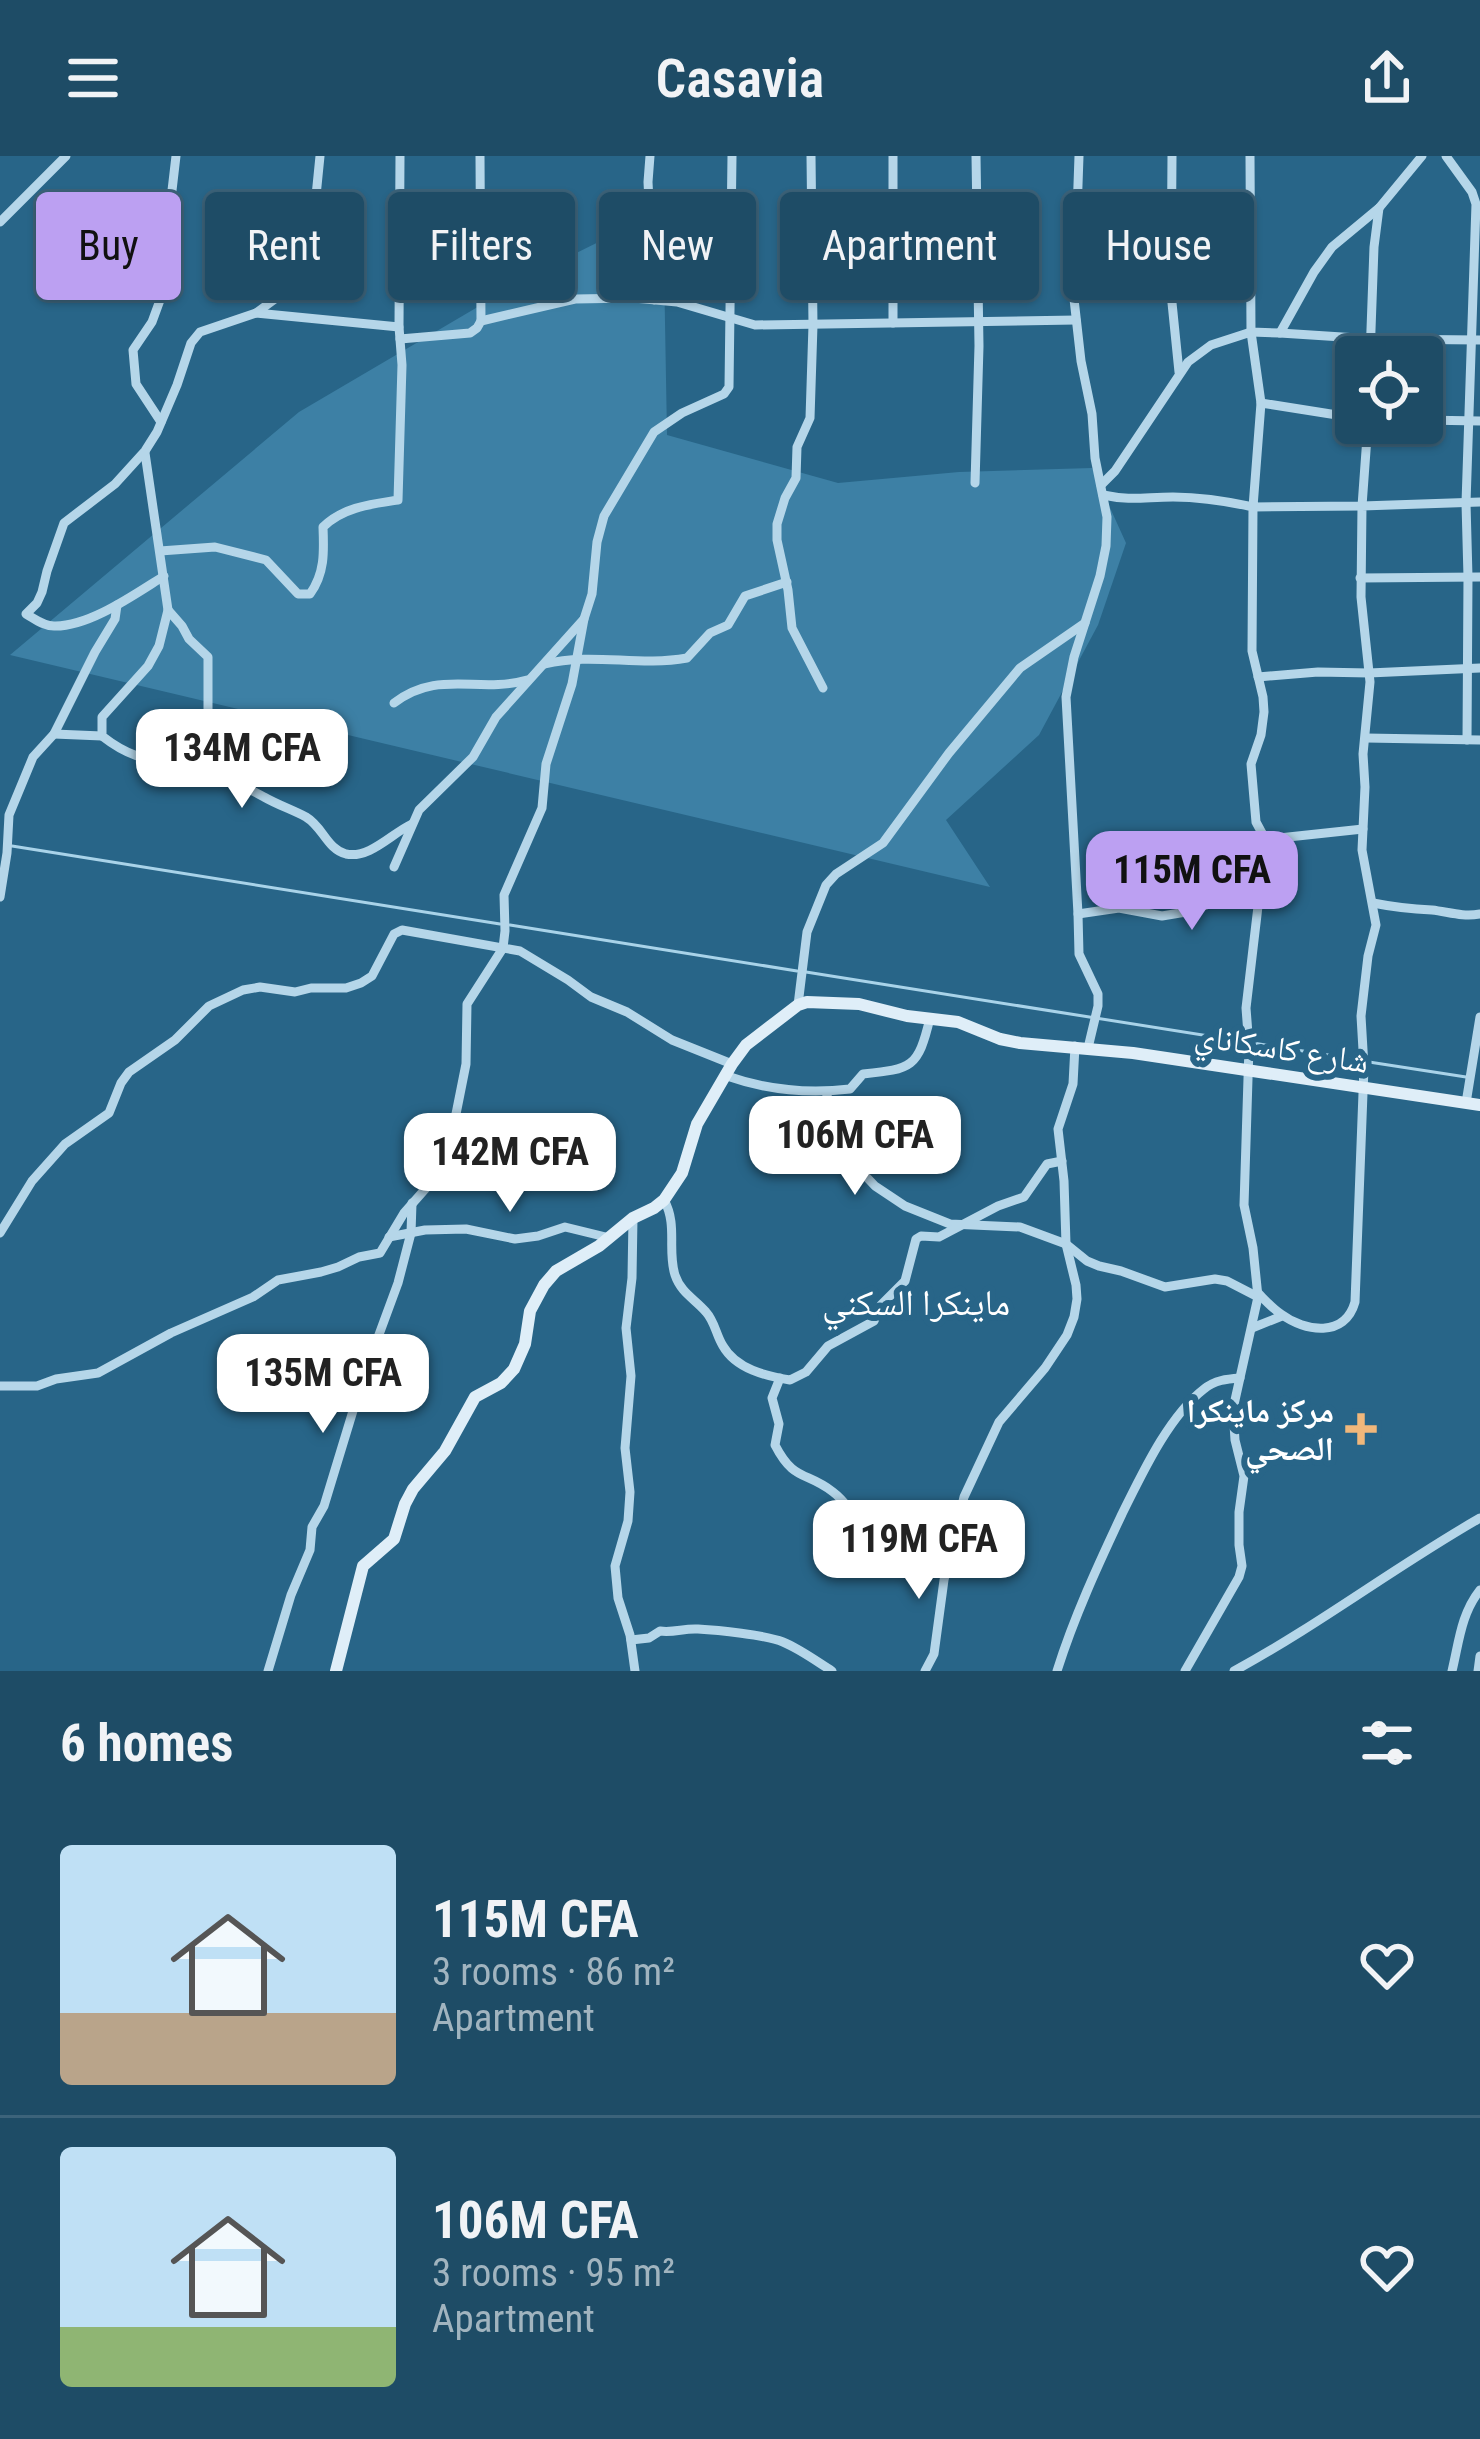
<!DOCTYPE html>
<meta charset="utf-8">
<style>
body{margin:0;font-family:"Roboto Condensed","Noto Naskh Arabic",sans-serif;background:#2b566f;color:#f1f3f6;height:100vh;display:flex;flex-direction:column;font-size:45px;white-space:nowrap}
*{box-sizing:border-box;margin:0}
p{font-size:39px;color:#a1b4bf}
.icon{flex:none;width:66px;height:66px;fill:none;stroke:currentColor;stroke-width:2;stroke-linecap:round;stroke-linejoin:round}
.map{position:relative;height:1515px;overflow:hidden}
.drawer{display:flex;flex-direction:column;background:#1e4c66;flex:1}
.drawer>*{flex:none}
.banner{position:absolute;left:36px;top:36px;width:1410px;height:108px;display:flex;gap:24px}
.fabs{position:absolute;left:1335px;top:180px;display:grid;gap:24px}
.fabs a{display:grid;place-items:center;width:108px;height:108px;border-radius:12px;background:#1e4c66;box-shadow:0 3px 9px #0004,0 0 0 3px #3c637a;font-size:60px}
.price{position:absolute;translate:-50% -102px;padding:0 27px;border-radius:24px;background:#fff;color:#222;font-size:39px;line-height:78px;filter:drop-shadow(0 3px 6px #0008)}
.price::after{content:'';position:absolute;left:50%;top:72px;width:36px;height:27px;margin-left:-18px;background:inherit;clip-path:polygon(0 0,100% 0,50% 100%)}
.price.active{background:#bca0f2;color:#111}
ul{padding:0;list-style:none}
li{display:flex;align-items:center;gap:36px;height:300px;padding:0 60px}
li+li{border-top:3px solid #3c637a}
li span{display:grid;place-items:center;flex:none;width:336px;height:240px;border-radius:12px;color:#555}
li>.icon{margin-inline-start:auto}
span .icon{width:144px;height:144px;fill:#fffc;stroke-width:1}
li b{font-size:51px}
h2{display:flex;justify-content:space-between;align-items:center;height:144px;padding:0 60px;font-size:51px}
.pill{padding:0 42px;border-radius:12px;background:#1e4c66;box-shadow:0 3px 9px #0004,0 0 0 3px #3c637a;font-size:42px;line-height:108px}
.pill.active{background:#bca0f2;color:#111}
header{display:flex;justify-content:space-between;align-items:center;height:156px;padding:0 60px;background:#1e4c66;font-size:54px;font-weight:600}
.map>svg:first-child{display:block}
.green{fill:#3d80a5}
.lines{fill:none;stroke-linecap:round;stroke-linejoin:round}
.stream{stroke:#a9d3e9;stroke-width:3}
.street{stroke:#b5d6e9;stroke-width:9}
.secondary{stroke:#dfeef8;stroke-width:12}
.poi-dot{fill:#f0b77b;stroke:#286588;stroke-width:4.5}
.labels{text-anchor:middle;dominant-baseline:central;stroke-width:12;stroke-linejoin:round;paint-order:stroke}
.street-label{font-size:33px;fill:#fff;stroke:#286588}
.poi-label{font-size:33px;font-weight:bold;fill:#fff;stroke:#286588;text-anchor:end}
.neighbourhood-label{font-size:36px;fill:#fff;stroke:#286588}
</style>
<header><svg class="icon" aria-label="menu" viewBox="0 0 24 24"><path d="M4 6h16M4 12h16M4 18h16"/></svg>Casavia<svg class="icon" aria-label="share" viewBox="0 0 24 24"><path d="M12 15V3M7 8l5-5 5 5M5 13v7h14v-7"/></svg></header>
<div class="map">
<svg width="1480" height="1515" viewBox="0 0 1480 1515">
<rect width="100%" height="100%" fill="#286588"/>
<path class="green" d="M663,54L667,279L838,327L959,316L1092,312L1126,387L1098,469L1039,579L946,664L990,731L10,499L299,256L532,119Z"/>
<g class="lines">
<g class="stream">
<path d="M12,690L500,768"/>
<path d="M510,769L797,815"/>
<path d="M806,816L1360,904"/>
<path d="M1369,906L1466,921"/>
</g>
<g class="street">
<path d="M480,0L481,165"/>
<path d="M650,0L648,26L654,144"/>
<path d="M811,0L813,169L810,262L797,291L796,322L785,342L777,368V384L788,434L792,472L823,532"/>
<path d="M1079,0L1074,143L1081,205L1092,258L1095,302L1107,361L1106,390L1100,420L1074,501L1066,541L1078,758L1079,798L1098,838V850L1088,892"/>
<path d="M1172,0L1171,137L1179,216"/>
<path d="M1250,0L1251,176L1280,177"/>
<path d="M1422,0L1379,52L1332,91L1314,116L1280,177L1373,183L1480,184"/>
<path d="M1446,0L1472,36L1476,48L1466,347L1468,421L1467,584"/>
<path d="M0,66L66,0"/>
<path d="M256,157L399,171"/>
<path d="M893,167V0"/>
<path d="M400,183L470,177L477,172L481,165L575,143L634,142L677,146L755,169L1076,164"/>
<path d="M1370,201L1374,91L1379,52"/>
<path d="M1261,247L1356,262"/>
<path d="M1422,264L1480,265"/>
<path d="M161,266L136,228L133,194L152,166L163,136L160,94L171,43L176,0"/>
<path d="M145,297L168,454L159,490L148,510L102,561V580C144,613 162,599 206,613C227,619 245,631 264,641C278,649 293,654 306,661C323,671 327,693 346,698C370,703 392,677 412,668"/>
<path d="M975,327L979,190L976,0"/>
<path d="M1101,329L1115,315L1188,206L1211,189L1251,176L1261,247L1253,351L1362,350L1368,267"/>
<path d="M1103,339C1131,345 1145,341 1173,341C1200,341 1226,345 1253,351L1252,495L1263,541L1264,556L1261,579L1251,608L1256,666L1263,679L1265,691L1246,852L1249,891L1244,1049L1253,1092L1258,1141L1233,1253L1235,1284L1244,1320L1239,1356V1389L1242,1410L1239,1421L1185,1515"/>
<path d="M160,395L215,391L266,404L298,438H310C325,417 324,396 323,371C343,351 372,348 398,344L402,209L399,171L400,0"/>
<path d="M164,420C135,438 89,471 54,470C43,470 35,463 26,458L37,447L42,436L47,415L64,367L115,328L145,295L157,276L177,229L191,187L200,176L256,157L294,129L303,116L310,100L320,0"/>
<path d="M1360,422L1480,421"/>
<path d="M168,454L182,470L189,483L208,501V571L212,594L222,619"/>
<path d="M545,508C593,496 638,511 687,502L710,477L728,469L745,440L787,426"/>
<path d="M1258,521L1318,516L1369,517L1480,512"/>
<path d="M394,547C439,513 477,538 527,524"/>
<path d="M54,578L102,580"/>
<path d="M1366,582L1480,584"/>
<path d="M1263,679L1279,682L1363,673"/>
<path d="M394,711L419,654L473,601L496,561L584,463"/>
<path d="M0,741L7,697L9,659L33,601L54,578L95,496L115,463L117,449"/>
<path d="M1373,747C1393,751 1411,753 1432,754C1449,756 1462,761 1480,758"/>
<path d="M1078,758L1119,752L1162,760L1186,756L1238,738L1260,712"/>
<path d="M798,849L807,776L826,729L836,718L883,687L949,597L1020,512L1085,467"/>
<path d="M727,920C767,934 808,938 850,933L863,918C912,913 918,912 930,862"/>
<path d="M826,936L836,970L848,985L857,1011L875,1030L905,1050L950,1068L1020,1071L1066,1088L1087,1105L1099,1110L1121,1115L1165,1131L1215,1123L1227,1125L1258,1141"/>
<path d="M1466,947L1480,861"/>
<path d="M664,1044C678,1069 667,1094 675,1119C681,1137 695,1143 706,1156C715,1166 716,1179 723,1190C736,1213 766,1220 790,1224L806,1216L828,1190L874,1165L881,1149L905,1125L916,1083L921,1080L939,1081L998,1050L1024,1041L1047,1008L1062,1005"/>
<path d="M633,1062L632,1122L626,1172L631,1220L625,1292L630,1336L628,1365L615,1410L618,1442L630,1479L635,1515"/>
<path d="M0,1077L32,1025L65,988L109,957L121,927L129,916L175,884L209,850L243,834L260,831L295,836L311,832H346L361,827L372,820L394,778L402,774L520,795L568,824L591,841L627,856L672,884L732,908"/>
<path d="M389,1081L425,1074L466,1073L515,1083L538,1080L565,1071L610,1082"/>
<path d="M1258,1137C1265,1144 1273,1153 1281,1158C1305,1176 1345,1182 1355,1146L1364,911L1361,860L1368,800L1376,769L1362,694L1365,631L1363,598L1370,526L1361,441L1362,350L1480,346"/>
<path d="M1252,1172L1282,1160"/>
<path d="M780,1222L772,1242L779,1268L775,1289C794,1326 806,1315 833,1336C853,1351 847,1362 877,1371L902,1362L951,1391"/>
<path d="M0,1230H37L56,1223L98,1217L171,1177L253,1141L278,1124L321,1116L338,1111L359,1101L380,1097L404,1057L427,1031L442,982L456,958L466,908L467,848L503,792L505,775L504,739L542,652L546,608L572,528L584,463L592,438L597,386L604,360L654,276L682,257L724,238L729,231L732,0"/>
<path d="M631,1484L649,1482L660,1475C674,1477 684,1472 698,1473C717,1474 766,1479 783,1486C800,1493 816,1505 832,1515"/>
<path d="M268,1515L291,1439L310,1394L312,1371L324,1350L363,1222L398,1127L411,1077L412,1047"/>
<path d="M925,1515L934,1498L944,1424L964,1341L999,1266L1045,1212L1067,1179L1074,1161L1077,1143L1076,1129L1066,1088L1064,1025L1058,973L1073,928L1075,890"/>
<path d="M1057,1515C1074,1461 1098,1409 1122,1358C1142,1318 1168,1261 1204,1233C1215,1224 1227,1223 1240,1222"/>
<path d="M1234,1515C1319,1469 1396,1410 1480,1362"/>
<path d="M1452,1515C1459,1486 1461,1458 1480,1434"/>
<path d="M1478,1515L1480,1500"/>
</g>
<path class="secondary" d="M336,1515L363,1410L394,1383L405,1348L413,1333L445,1295L475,1241L501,1227L514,1213L525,1188L530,1155L544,1129L556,1115L599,1090L633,1062L654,1052L664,1044L682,1017L697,968L732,908L746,889L798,849L807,846L859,848L907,860L958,866L1000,883L1020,887L1133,897L1480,949"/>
</g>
<path class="poi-dot" d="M1355 1255h12v12h12v12h-12v12h-12v-12h-12v-12h12z"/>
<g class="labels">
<g class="street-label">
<text transform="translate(1282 892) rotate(9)">شارع كاسكاناي</text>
</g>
<g class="poi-label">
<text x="1334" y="1254">مركز ماينكرا<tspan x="1334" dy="38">الصحي</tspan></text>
</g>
<g class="neighbourhood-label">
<text x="916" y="1147">ماينكرا السكني</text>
</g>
</g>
</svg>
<div class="fabs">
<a><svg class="icon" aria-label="locate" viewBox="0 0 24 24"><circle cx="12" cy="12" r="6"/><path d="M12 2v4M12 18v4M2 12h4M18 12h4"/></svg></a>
</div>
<b class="price" style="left:242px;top:655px">134M CFA</b>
<b class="price active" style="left:1192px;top:777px">115M CFA</b>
<b class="price" style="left:855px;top:1042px">106M CFA</b>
<b class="price" style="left:510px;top:1059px">142M CFA</b>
<b class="price" style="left:323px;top:1280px">135M CFA</b>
<b class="price" style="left:919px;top:1446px">119M CFA</b>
<div class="banner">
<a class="pill active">Buy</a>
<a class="pill">Rent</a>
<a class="pill">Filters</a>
<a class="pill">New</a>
<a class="pill">Apartment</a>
<a class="pill">House</a>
</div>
</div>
<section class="drawer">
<h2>6 homes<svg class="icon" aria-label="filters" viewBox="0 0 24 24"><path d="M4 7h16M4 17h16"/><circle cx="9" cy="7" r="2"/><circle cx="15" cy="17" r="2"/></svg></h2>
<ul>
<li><span style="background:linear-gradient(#bfe0f5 70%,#b9a48a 0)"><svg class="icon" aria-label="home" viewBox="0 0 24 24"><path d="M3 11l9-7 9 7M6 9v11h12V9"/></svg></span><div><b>115M CFA</b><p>3 rooms · 86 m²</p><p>Apartment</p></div><svg class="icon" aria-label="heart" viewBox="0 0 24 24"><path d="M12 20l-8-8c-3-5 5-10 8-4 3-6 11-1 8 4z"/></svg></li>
<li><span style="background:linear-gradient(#bfe0f5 75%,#8fb573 0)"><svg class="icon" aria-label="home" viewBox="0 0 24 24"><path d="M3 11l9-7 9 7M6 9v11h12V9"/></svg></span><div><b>106M CFA</b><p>3 rooms · 95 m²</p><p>Apartment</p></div><svg class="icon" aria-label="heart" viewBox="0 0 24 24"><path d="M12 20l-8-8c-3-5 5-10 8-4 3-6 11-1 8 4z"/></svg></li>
</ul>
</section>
